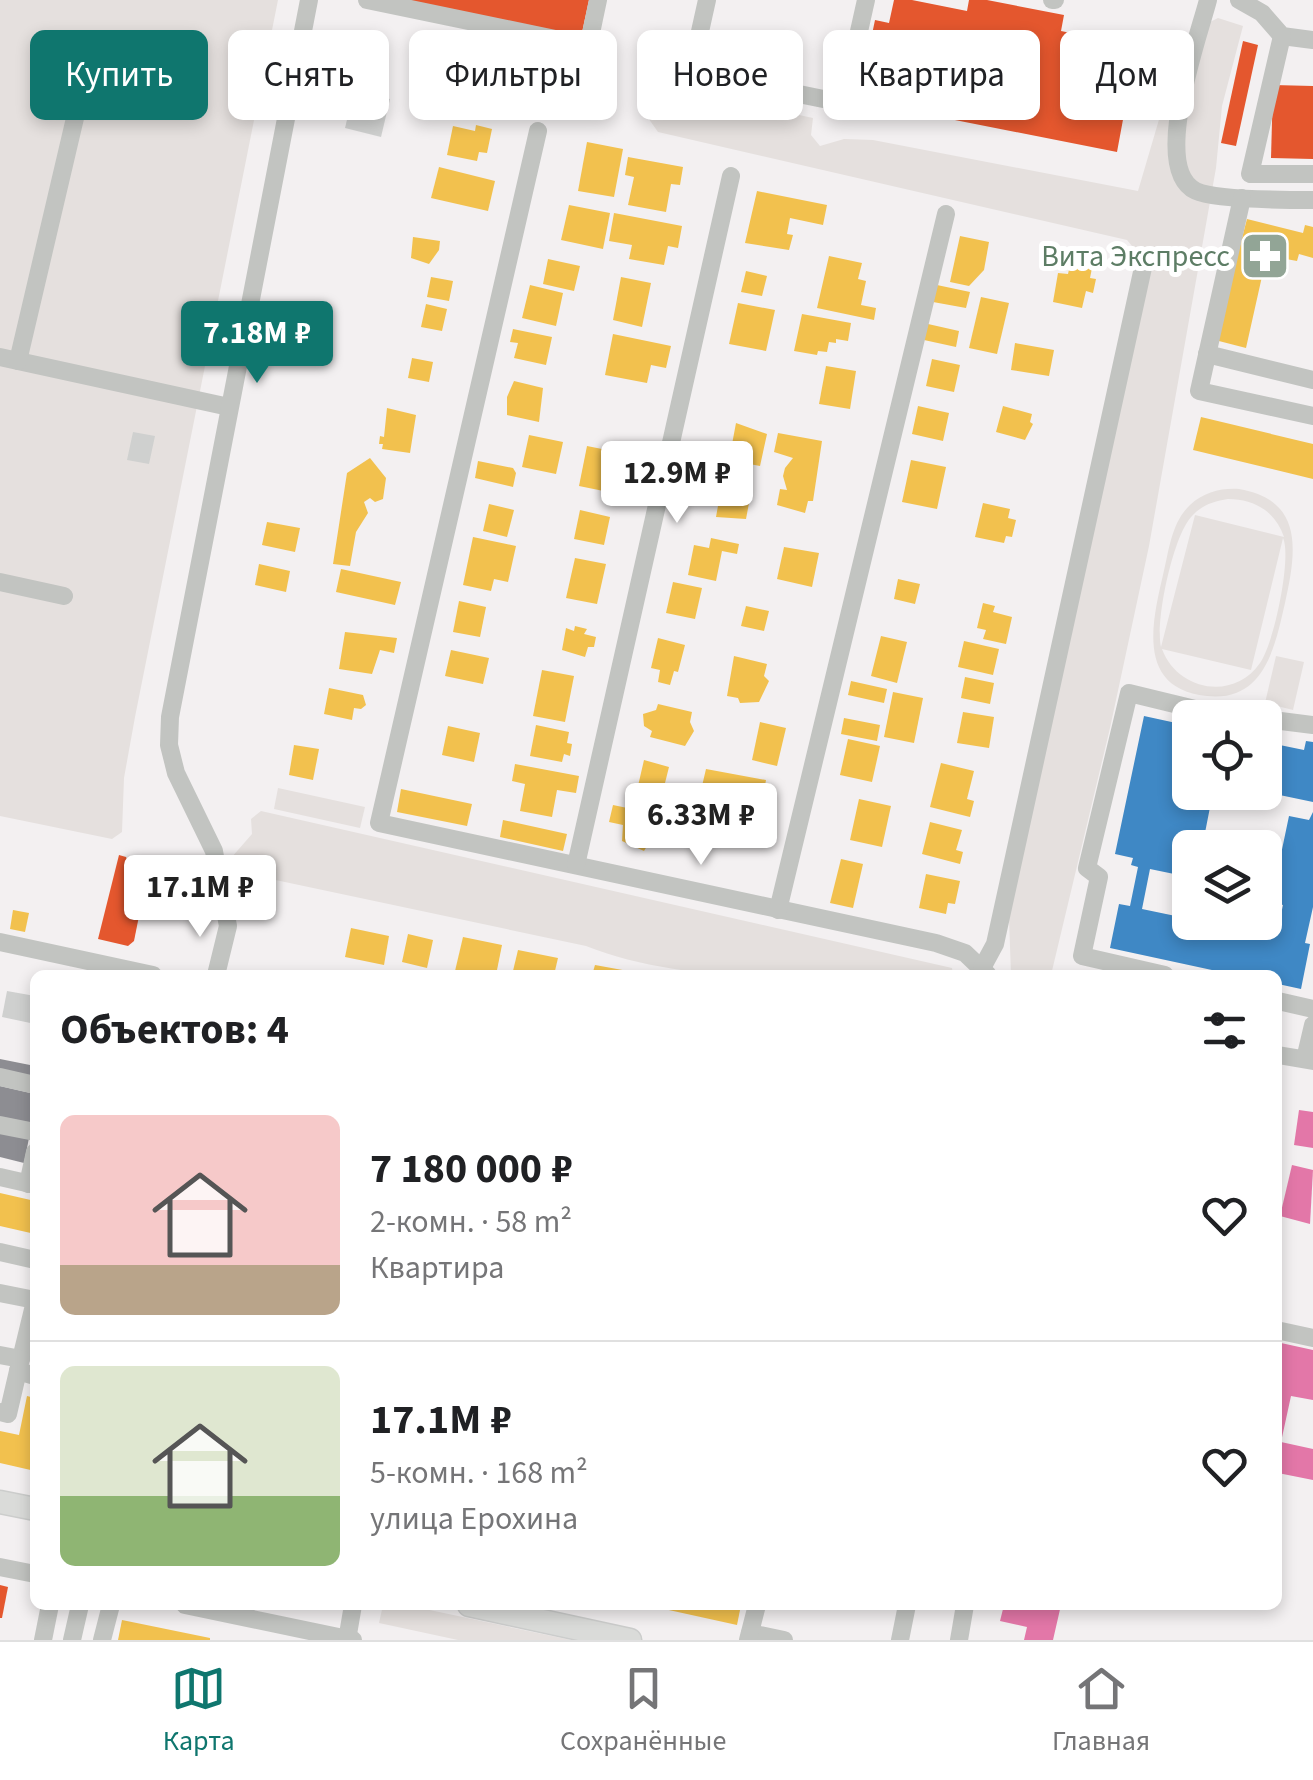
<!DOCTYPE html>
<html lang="ru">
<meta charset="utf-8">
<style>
body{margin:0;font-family:"Source Sans 3",sans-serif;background:#f2f2f2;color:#202124;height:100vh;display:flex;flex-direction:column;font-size:38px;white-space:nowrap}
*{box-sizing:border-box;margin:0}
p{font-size:32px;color:#757577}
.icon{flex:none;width:55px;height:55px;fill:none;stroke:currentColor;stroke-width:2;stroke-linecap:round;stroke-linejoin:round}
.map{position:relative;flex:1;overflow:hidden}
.sheet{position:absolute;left:30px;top:970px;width:1252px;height:640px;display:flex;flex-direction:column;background:#fff;border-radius:15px;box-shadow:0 5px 15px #0003}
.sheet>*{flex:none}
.banner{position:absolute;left:30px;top:30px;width:1255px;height:90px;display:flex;gap:20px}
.fabs{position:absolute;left:1172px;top:700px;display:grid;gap:20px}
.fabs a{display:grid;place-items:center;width:110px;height:110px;border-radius:15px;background:#fff;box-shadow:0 5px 15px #0003;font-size:50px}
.price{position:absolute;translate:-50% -85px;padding:0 22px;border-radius:10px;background:#fff;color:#222;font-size:32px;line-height:65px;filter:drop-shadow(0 2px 5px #0008)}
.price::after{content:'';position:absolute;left:50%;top:60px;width:30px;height:22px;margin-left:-15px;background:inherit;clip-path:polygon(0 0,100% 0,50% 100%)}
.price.current{background:#0f766e;color:#fff}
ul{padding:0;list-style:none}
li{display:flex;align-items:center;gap:30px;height:250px;padding:0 30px}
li+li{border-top:2px solid #e0e0e0}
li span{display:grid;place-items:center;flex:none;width:280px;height:200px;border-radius:15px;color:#555}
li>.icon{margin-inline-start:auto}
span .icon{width:120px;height:120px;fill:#fffc;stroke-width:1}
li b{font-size:42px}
h2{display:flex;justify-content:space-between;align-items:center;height:120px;padding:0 30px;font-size:42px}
.pill{padding:0 35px;border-radius:15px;background:#fff;box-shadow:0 5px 15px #0003;font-size:35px;line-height:90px}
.pill.current{background:#0f766e;color:#fff}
.menu{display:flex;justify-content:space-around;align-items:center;height:140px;border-top:2px solid #e0e0e0;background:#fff;font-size:28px;color:#757577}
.menu a{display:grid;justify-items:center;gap:5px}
.menu .current{color:#0f766e}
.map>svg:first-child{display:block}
.green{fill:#e5e0de;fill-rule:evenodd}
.homes{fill:#f2c14e}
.shops{fill:#e4572e}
.schools{fill:#3f88c5}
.health{fill:#e377a8}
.industry{fill:#8d8d92}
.building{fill:#cfd0cf}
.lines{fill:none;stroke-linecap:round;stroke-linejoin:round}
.major-casing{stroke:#cccdcc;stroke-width:25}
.minor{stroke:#c2c4c1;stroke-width:18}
.major{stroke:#dadbd9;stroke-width:22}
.labels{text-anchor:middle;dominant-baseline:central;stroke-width:10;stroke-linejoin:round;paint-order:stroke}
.poi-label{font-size:30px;fill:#5d7d65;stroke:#fff;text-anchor:end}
</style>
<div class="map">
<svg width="1313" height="1640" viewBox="0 0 1313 1640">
<rect width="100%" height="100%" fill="#f3f0f1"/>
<g class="green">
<path d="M0,0H278L135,717L124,778L122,832L112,839L0,816Z"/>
<path d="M1218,18L1243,26L1222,106L1216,168L1149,546L1110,728L1051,975H1011L1009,918L1152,260L1137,252L1127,240L658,132L646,115L653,92L683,90L813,118L811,135L820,146L844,139L873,140L1138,191L1180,48L1201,44L1208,23Z"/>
<path d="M1239,489C1305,500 1296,553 1285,603C1275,646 1265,702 1207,696C1136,689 1152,622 1163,575C1169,551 1171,523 1190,505C1204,492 1221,488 1239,489ZM1228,499C1254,499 1275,511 1284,537L1195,515L1161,647C1155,622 1173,535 1192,516C1202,505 1214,501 1228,499ZM1283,538C1292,557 1274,644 1260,663C1233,702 1177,690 1162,649L1251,670Z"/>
<path d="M1276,656L1304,662L1293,710L1265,703Z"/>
<path d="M278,788L365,807L360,828L274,809Z"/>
<path d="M261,811L952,968L953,975C837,975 694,989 586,946L266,878L251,867L235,865L231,858L252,834L251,819Z"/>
<path d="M383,1605H406L571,1640H458L379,1623Z"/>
</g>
<g class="homes">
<path d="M476,125L492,129L487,153L479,152L477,161L447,155L453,126L475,131Z"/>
<path d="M587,142L623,149L614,197L578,191Z"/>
<path d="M628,157L683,167L680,185L671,184L666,212L628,205L634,177L625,175Z"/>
<path d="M439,167L495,181L488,211L431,198Z"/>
<path d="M757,191L827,205L823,225L790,218L787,234L793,235L789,250L745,243Z"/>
<path d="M569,205L610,213L603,249L561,240Z"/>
<path d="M614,213L682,226L678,248L668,246L664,265L629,259L632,245L609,241Z"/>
<path d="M1247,219L1303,233L1305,225L1313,227V258L1299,254L1297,261L1275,257L1265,263L1246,348L1215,340Z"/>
<path d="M960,236L989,242L984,270L969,286L950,282Z"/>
<path d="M413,237L440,241L439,250L429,264L411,258Z"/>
<path d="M829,256L862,263L858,279L866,281L861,305L876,308L874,320L817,308Z"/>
<path d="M548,259L580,266L574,291L543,284Z"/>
<path d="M1070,265L1092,268L1090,278L1096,279L1093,293L1086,291L1082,308L1053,302L1058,273L1068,274Z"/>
<path d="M746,271L767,276L762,296L741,292Z"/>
<path d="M431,277L453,281L449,301L427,297Z"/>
<path d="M621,277L651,283L642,327L613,320Z"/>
<path d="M530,285L563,293L556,326L522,318Z"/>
<path d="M937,285L970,292L966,308L933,302Z"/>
<path d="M981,297L1009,303L997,354L969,348Z"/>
<path d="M738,303L775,310L766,351L729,344Z"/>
<path d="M426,304L447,309L442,331L421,327Z"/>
<path d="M802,314L851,323L848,341L836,339V343L829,342L827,352L818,351L817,355L794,351Z"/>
<path d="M928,324L959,331L956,347L924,340Z"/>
<path d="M513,329L552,337L546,365L514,358L518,343L510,342Z"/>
<path d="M613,334L671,346L666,368L651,365L647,383L605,375Z"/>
<path d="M1015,343L1054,350L1049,376L1011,370Z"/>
<path d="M412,358L433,362L429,382L408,378Z"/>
<path d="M932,359L960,365L954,392L926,386Z"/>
<path d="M826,366L856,371L850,409L819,404Z"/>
<path d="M514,381L543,388L539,422L507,415V397Z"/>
<path d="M918,406L949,413L943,441L912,434Z"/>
<path d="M1003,406L1032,414L1030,422L1033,424L1025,440L996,432Z"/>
<path d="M387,408L416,415L410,453L382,449L383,444H379L380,436L384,437Z"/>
<path d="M1201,417L1313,444V479L1193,450Z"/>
<path d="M736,423L767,434L760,466L739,462L740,457L730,455Z"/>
<path d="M778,433L822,441L813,501H808L805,513L777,505L780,489L787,490L783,476L785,468L793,458L774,452Z"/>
<path d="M529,435L563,442L556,474L522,467Z"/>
<path d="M587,446L637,456L628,496L579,486Z"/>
<path d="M370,458L386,478L383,499L375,502L370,498L364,502L368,513L356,532L350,566L333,564L347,473Z"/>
<path d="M911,460L946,467L937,509L902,502Z"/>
<path d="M478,461L513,468L516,473L513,487L475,478Z"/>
<path d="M735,488L746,490L744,502L749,503L746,519L716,517L721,489L734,491Z"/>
<path d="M983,503L1010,509L1008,518L1016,520L1012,537L1006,536L1004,543L975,537Z"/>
<path d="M489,504L514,510L507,537L483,531Z"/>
<path d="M580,510L610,517L604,545L574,539Z"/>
<path d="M267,522L300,528L295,552L262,545Z"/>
<path d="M473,537L516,546L508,582L494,579L491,591L463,585Z"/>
<path d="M711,538L739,544L737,554L722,551L716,581L688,575L694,545L709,548Z"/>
<path d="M784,547L819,553L812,587L777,579Z"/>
<path d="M575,558L606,564L597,604L566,598Z"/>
<path d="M259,564L290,571L286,592L255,585Z"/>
<path d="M341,569L401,582L395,605L336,592Z"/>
<path d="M898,579L920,584L915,604L894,599Z"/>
<path d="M673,582L702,588L695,619L666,613Z"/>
<path d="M459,601L486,607L480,637L453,632Z"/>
<path d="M983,603L995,606L993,612L1012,617L1006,644L983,639L986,630L977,628Z"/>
<path d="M746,606L769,611L764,631L741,626Z"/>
<path d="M575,626L587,629L584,634L596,637L594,647H588L585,657L562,650L566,628L574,631Z"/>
<path d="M345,632L397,638L394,653L380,650L372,674L339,669Z"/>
<path d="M881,636L907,642L897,683L871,676Z"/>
<path d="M658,638L685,645L678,672L674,671L670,685L658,682L660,670L651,668Z"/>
<path d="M964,641L999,649L993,675L958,667Z"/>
<path d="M451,650L489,658L483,684L445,676Z"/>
<path d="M734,656L767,664L764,676L769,681L759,702L740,703L738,698L727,696Z"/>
<path d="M542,670L574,676L565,722L533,716Z"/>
<path d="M965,677L994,683L990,704L961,698Z"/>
<path d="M851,681L887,689L884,703L848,695Z"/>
<path d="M329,688L363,695L366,705L361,709L354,708L352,720L324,714Z"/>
<path d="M893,692L923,698L914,743L884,737Z"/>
<path d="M658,704L692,712L690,722L694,731L685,746L650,737L652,731L644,726L643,714L656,710Z"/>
<path d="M963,712L994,717L989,748L957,743Z"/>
<path d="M844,718L880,725L877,741L841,734Z"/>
<path d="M760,722L786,728L777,766L752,760Z"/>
<path d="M536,725L569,732L567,743L572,744L570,756L564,754L562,762L530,756Z"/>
<path d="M448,726L480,733L474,762L442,755Z"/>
<path d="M848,739L880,746L872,782L840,775Z"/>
<path d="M294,745L319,749L313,780L289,775Z"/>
<path d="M644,760L669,767L665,783L670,787V792L665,795L638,786Z"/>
<path d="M941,763L974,771L967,799L974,801L970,817L930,807Z"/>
<path d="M515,764L579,776L576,793L557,790L552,817L520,811L525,784L512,781Z"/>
<path d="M706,769L766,780L758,823L752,828L741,827L738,822L741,812L698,803Z"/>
<path d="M401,789L472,804L467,826L397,812Z"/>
<path d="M859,799L891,806L882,847L850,840Z"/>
<path d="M613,805L656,814L655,833L644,851L622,841L623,825L609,822Z"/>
<path d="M503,820L567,834L563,851L500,837Z"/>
<path d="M930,822L962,830L956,850L963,852L960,864L922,854Z"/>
<path d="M841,859L863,864L853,908L830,903Z"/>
<path d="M926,874L960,881L955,904L948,903L946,914L919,908Z"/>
<path d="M13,910L29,913L25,932L10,929Z"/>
<path d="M351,928L389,936L384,965L345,957Z"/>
<path d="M408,934L433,940L427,968L402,962Z"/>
<path d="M463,937L502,945L496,975L455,971Z"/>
<path d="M518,950L558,958L554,975H512Z"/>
<path d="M595,965L628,971L627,975H592Z"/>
<path d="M0,1193L35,1201V1234L0,1226Z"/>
<path d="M27,1396L35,1398V1471L0,1463V1431L19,1435Z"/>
<path d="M646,1605H741L737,1625Z"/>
<path d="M122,1620L210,1638V1640H118Z"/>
</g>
<g class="shops">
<path d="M400,0H589L580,42Z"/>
<path d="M894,0H912L967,11L969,0H987L1064,15L1061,31L1105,40L1094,91L1127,98L1117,152L874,104L879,76L864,73L875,20L889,23Z"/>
<path d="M1243,41L1258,45L1236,146L1221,143Z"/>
<path d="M1273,85L1313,86V159L1271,158Z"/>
<path d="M119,855L126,857L143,896L134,941L128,946L98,939Z"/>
<path d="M0,1585L8,1587L2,1618H0Z"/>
</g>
<g class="schools">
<path d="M1144,716L1190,726V792H1213L1202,848H1190V870L1180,868L1179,875L1150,869L1142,909L1190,919V922H1207L1276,937L1283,905L1271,902L1289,816L1309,820L1313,812V907L1305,943L1310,944L1301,989L1278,984V975H1235L1110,948L1119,904L1130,906L1138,867L1131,865L1133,858L1115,854Z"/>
<path d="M1306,741L1313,742V802L1265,792V742L1304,750Z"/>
</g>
<g class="health">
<path d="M1299,1110L1313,1112V1148L1294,1145Z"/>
<path d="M1292,1165L1313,1170L1310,1224L1280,1216Z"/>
<path d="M1281,1343L1313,1350V1400L1291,1396L1281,1442L1313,1449V1480L1278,1473V1362Z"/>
<path d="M1004,1605H1061L1053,1640H1024L1027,1627L1000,1621Z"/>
</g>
<g class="industry">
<path d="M0,1059L35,1066V1079L0,1071Z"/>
<path d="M0,1086L35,1094L34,1124L0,1117Z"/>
<path d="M0,1132L29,1138L24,1163L0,1157Z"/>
</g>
<g class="building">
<path d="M354,91L390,99L381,137L345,128Z"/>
<path d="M133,432L155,436L149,464L127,460Z"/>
<path d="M7,991L35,996V1024L2,1017Z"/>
</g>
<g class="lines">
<g class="major-casing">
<g id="major">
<path d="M0,1502L35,1509"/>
<path d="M469,1605L630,1640"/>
</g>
</g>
<g class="minor">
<path d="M367,0L584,45L590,38L598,0"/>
<path d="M707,0L691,72L843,103L866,0"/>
<path d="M1052,0H1055"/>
<path d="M1208,0C1198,39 1150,169 1196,191C1215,200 1289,200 1313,200"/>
<path d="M1239,0L1262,13L1282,36L1313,40"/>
<path d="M1282,36L1250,174H1313"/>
<path d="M538,131L379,823L936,943L965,953L988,975"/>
<path d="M1242,198L1199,391L1313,416"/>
<path d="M1207,354L1313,380"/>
<path d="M0,357L229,407"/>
<path d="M18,361L83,84"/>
<path d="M0,582L64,596"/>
<path d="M1265,719L1313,725"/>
<path d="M576,865L731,176"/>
<path d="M778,910L946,214"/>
<path d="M0,942L153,975"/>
<path d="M982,968L995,944L1144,263"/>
<path d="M216,975L228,926L220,885L214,851L176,773L169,745L170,717L309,0"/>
<path d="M1165,975L1082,956L1099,877L1087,868L1129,693L1232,718"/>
<path d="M1278,1001L1313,1009"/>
<path d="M1278,1055L1313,1061"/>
<path d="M1305,1059L1313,1025"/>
<path d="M0,1077L35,1085"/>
<path d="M0,1125L35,1132"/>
<path d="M0,1177L35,1185"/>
<path d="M28,1184L35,1152"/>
<path d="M0,1252L35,1260"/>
<path d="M0,1293L35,1300"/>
<path d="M35,1301L18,1371L35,1376"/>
<path d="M1281,1331L1313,1338"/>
<path d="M0,1355L21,1359"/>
<path d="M0,1412L8,1414L18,1371"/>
<path d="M0,1567L35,1574"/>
<path d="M185,1605L353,1640"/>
<path d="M750,1633L784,1640"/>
<path d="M43,1640L50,1605"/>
<path d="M72,1640L80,1605"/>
<path d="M102,1640L111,1605"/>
<path d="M347,1640L353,1605"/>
<path d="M748,1640L757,1605"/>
<path d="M900,1640L907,1605"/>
<path d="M959,1640L965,1605"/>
</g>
<use href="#major" class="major"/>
</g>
<defs>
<g id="pharmacy-square" transform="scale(2.5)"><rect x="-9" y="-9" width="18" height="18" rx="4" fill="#92a596" stroke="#fff"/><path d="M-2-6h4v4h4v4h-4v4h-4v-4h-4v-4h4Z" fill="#fff"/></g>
</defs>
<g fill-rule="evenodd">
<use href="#pharmacy-square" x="1265" y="256"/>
</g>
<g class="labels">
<g class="poi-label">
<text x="1230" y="256">Вита Экспресс</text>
</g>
</g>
</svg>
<div class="fabs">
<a><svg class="icon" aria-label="locate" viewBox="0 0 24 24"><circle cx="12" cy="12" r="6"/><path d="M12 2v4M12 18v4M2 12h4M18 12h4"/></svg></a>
<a><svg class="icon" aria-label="layers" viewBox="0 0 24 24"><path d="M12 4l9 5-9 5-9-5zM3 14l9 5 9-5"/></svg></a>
</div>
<b class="price current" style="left:257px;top:386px">7.18M ₽</b>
<b class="price" style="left:677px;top:526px">12.9M ₽</b>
<b class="price" style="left:701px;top:868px">6.33M ₽</b>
<b class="price" style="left:200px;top:940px">17.1M ₽</b>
<div class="banner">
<a class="pill current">Купить</a>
<a class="pill">Снять</a>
<a class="pill">Фильтры</a>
<a class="pill">Новое</a>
<a class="pill">Квартира</a>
<a class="pill">Дом</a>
</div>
<section class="sheet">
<h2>Объектов: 4<svg class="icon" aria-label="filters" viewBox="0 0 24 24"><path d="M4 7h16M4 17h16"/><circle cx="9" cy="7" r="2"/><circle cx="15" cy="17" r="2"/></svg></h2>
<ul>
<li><span style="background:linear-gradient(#f6c9c9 75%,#b9a48a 0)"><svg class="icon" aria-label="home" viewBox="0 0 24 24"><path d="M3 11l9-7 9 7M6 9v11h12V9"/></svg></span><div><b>7 180 000 ₽</b><p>2-комн. · 58 m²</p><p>Квартира</p></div><svg class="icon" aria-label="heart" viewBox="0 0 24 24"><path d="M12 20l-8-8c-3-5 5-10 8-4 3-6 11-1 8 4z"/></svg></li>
<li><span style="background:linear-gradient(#dfe7d0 65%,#8fb573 0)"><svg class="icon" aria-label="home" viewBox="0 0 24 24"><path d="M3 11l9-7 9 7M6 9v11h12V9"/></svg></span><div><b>17.1M ₽</b><p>5-комн. · 168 m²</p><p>улица Ерохина</p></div><svg class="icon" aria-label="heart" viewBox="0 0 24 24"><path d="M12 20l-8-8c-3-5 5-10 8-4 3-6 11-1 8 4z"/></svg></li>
</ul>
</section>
</div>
<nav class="menu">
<a class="current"><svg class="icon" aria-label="map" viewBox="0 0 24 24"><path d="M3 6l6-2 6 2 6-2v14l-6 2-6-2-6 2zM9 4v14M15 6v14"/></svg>Карта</a>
<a><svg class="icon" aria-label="saved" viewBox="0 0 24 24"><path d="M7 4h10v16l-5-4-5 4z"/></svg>Сохранённые</a>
<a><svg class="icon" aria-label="home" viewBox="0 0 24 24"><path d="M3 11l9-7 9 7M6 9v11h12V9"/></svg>Главная</a>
</nav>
